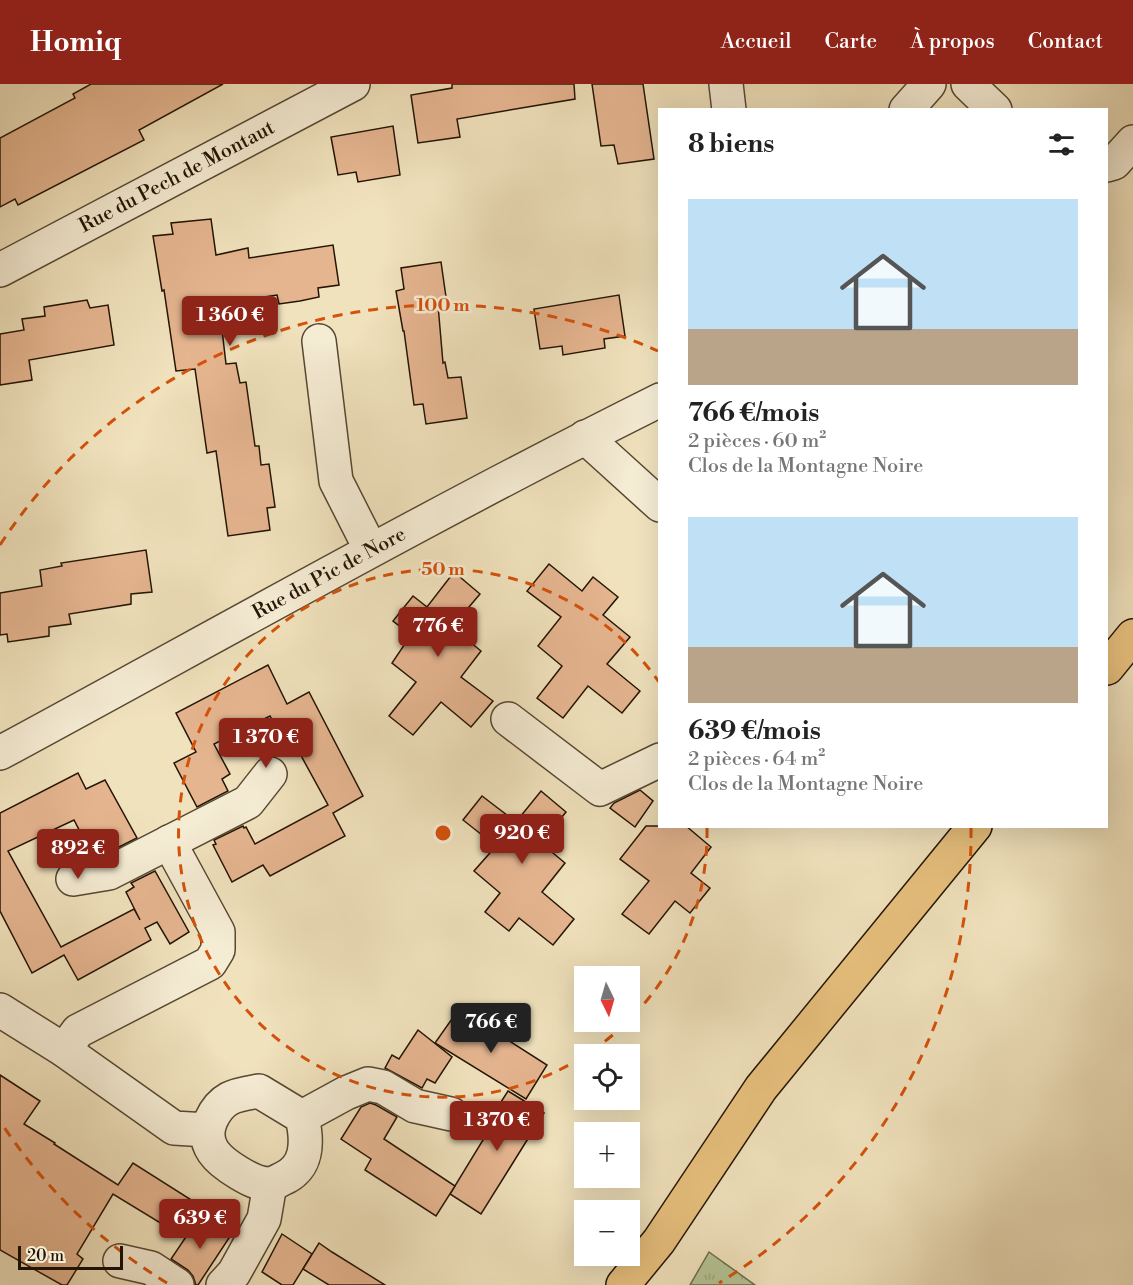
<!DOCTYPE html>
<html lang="fr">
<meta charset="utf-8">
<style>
body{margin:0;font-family:"Libre Bodoni",serif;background:#f2f2f2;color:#222;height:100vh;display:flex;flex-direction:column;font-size:22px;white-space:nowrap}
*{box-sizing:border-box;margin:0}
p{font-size:20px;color:#767676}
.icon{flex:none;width:33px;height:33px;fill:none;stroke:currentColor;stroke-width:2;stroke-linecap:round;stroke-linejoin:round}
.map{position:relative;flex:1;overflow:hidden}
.sheet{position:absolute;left:658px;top:24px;width:450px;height:720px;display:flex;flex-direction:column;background:#fff;border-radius:0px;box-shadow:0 6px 24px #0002}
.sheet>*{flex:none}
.needle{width:39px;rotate:175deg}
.fabs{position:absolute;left:574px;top:882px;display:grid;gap:12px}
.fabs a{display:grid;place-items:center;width:66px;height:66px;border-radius:0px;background:#fff;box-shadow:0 6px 24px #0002;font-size:30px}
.scale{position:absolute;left:18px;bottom:15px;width:105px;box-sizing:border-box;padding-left:6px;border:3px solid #231404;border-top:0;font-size:16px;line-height:21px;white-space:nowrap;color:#231404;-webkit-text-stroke:4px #f5ecd4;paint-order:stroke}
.price{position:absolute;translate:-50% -51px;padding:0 14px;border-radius:6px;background:#8f2418;color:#fff;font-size:20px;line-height:39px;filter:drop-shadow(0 2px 3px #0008)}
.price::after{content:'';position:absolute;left:50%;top:36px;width:18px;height:14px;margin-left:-9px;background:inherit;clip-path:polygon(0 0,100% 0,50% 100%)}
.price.active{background:#222;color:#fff}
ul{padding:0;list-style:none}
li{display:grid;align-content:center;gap:12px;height:318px;padding:0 30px}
li span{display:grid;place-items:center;height:186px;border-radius:0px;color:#555}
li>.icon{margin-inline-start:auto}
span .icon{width:108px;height:108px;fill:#fffc;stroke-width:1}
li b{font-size:26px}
h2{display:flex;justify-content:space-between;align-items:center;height:72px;padding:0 30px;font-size:26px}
header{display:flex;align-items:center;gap:36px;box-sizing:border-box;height:84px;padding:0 30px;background:#8f2418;color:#fff}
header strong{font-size:28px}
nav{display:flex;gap:33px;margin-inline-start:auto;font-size:21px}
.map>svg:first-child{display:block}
.park{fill:url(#park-tufts);stroke:#6c6c4c;stroke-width:1.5}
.building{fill:#e5b590;stroke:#231404;stroke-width:1.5}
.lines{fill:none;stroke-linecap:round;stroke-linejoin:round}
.street-casing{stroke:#564832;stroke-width:36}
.primary-casing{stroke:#231404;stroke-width:36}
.street{stroke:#f5ecd4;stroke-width:33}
.primary{stroke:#e8c17e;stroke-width:33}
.ring{fill:none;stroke:#d4520b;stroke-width:3;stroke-dasharray:10 8}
.labels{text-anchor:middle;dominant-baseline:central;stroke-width:5;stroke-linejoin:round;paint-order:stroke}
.street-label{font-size:20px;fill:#231404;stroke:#f5ecd4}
.centre{fill:#d4520b;stroke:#f5ecd4;stroke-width:3}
.ring-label{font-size:18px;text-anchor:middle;font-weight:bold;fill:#d4520b;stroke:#f5ecd4;stroke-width:5;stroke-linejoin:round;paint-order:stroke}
</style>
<header>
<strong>Homiq</strong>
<nav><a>Accueil</a><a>Carte</a><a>À propos</a><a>Contact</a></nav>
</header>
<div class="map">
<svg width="1133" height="1201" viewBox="0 0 1133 1201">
<defs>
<pattern id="park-tufts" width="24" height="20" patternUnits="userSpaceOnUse" patternTransform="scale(1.5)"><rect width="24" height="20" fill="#b5c495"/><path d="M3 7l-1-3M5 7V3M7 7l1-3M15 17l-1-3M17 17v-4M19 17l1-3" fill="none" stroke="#9ba87f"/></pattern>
</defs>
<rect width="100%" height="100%" fill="#f0e2bd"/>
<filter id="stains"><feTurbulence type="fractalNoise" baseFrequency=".00333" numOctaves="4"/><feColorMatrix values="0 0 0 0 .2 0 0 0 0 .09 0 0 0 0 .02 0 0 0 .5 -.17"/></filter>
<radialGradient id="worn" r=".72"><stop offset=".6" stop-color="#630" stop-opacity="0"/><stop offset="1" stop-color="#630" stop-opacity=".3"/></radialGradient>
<path class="park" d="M709,1168L755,1201H690Z"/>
<g class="building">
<path d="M91,0H223L139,46L144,56L18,121L15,115L0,123V54L75,14L73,10Z"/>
<path d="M452,0H574L575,15L457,35L460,53L418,59L411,11L452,4Z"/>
<path d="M592,0H643L654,75L618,80L614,61L601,62Z"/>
<path d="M393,42L400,91L358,98L356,88L338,91L331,53Z"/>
<path d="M211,135L216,171L248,164L249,174L333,161L339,201L318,204L319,213L300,217L279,220L277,211L219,220L226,280L236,279L240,299L246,298L255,362H259L261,381L269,380L275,423L267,424L270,446L228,452L216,367L207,369L195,285L176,287L164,206L162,207L153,152L173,150L171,139Z"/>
<path d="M441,178L447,220L438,221L443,279L445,278L448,294L461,293L467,334L426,340L423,320L414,321L404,247H403L396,207L404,205L401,184Z"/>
<path d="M619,211L625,252L604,255L605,264L563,271L562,262L540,265L534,225Z"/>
<path d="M87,216L90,224L108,221L114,261L29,276L32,296L0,301V250L24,246L22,235L45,232L44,223Z"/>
<path d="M146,466L152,508L131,510V520L69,530L71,540L49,543V552L8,558L7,550L0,551V509L42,502L40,486L62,482L61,479Z"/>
<path d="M549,480L582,507L593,493L618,513L603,531L630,553L607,580L640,607L622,629L588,602L563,634L537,614L562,582L538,562L561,533L527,507Z"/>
<path d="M454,488L480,510L452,543L481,567L461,593L493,617L471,643L441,618L413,651L389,632L416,598L392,579L411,551L393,537L413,512L427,523Z"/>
<path d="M268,581L287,620L309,608L363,712L333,729L345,752L270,792L263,781L232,798L213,761L216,760L214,756L243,742L244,744L246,743L255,760L328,721L293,657L286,661L270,632L214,660L230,690L222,695L228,707L197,723L174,679L196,668L176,629Z"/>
<path d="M78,689L86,705L105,696L137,754L111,767L106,759L90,767L74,736L8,767L61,863L134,825L140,836L126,808L134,803L131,799L155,787L189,848L170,860L157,838L145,844L151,856L78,896L64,871L32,889L0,827V729Z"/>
<path d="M640,706L653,717L635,743L610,724L614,719Z"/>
<path d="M541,707L566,728L541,759L565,779L542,808L574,835L553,861L519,834L509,847L485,828L500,809L474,787L496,762L463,736L482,712L516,738Z"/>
<path d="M646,742H686L711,763L691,789L710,804L690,829L675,817L649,850L622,830L649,797L620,775Z"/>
<path d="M459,925L547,981L526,1015L435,959Z"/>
<path d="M418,946L452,973L435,999L427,995L422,1004L385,984L392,971L399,975Z"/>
<path d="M0,991L40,1017L24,1040L55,1059L54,1060L118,1101L133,1079L204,1124L185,1154L113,1110L77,1170L83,1175L67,1201H62L0,1166Z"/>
<path d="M508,1007L544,1029L481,1130L450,1110L494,1038L490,1035Z"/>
<path d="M370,1019L376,1021L397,1033L384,1055L455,1102L436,1132L365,1086L371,1075L341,1055L361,1023Z"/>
<path d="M198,1135L229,1154L198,1201H196L193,1192L188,1186L171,1175Z"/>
<path d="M282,1150L312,1170L293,1201H282L262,1188Z"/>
<path d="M319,1159L332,1168L385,1201H329L303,1185Z"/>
</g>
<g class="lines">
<g class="street-casing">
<g id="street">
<path d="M726,0L729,26"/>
<path d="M968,0L995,26"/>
<path d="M906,26L929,0"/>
<path d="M1107,81L1114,79L1133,58"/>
<path id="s1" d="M0,186L353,0"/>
<path d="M319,257L336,397L371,466"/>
<path d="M585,353L660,421"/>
<path d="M508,635L600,705L660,676"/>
<path id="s2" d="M0,669C220,550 437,427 660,316"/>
<path d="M73,795L109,789L248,718L270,690"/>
<path d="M0,926L64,966L174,1044L207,1046"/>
<path d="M64,966L78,947L210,879L218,866V848L169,758"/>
<path d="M259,1007L302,1033C308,1058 308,1084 282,1095C278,1097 273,1100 269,1100C258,1100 249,1095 239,1089C219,1077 200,1062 211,1036C222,1012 236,1011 259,1007Z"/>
<path d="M302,1033L346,1009L368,1000L383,1003L415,1022L451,1030"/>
<path d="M120,1177L151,1184L177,1201"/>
<path d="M223,1201L234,1189L264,1135L270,1100"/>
</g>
</g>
<g class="primary-casing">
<g id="primary">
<path d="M1107,584L1133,552"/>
<path d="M623,1201L659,1157L761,1004L975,742"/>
</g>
</g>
<use href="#street" class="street"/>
<use href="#primary" class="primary"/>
</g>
<g class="ring">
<path d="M626 939A264 264 0 1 1 659 598M707 744A264 264 0 0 1 631 934"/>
<path d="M167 1199A528 528 0 0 1 0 1037M0 461A528 528 0 0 1 658 267M971 744A528 528 0 0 1 719 1199"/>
</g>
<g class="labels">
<g class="street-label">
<text stroke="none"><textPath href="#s1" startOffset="200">Rue du Pech de Montaut</textPath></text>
<text stroke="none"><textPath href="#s2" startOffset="375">Rue du Pic de Nore</textPath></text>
</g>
</g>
<circle cx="443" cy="749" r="9" class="centre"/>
<g class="ring-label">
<text x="443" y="227">100 m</text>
<text x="443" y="491">50 m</text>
</g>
<rect width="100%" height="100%" filter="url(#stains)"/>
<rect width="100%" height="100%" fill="url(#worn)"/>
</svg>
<div class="fabs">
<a><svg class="needle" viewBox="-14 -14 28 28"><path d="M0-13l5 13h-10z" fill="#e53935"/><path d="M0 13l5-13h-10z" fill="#767676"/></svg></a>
<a><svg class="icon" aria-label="locate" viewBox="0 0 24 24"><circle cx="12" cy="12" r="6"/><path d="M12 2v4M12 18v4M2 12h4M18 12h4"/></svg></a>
<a>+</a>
<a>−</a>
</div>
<div class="scale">20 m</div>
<b class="price" style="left:230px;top:263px">1 360 €</b>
<b class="price" style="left:438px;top:574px">776 €</b>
<b class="price" style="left:266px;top:685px">1 370 €</b>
<b class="price" style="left:522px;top:781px">920 €</b>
<b class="price" style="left:78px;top:796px">892 €</b>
<b class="price active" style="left:491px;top:970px">766 €</b>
<b class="price" style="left:497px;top:1068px">1 370 €</b>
<b class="price" style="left:200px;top:1166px">639 €</b>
<section class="sheet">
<h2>8 biens<svg class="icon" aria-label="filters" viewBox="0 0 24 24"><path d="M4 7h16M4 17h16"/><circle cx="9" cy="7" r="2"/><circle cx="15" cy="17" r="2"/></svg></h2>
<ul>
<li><span style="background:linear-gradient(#bfe0f5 70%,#b9a48a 0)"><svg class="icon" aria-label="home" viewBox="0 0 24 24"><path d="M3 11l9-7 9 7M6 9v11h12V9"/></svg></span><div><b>766 €/mois</b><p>2 pièces · 60 m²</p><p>Clos de la Montagne Noire</p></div></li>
<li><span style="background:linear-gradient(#bfe0f5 70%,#b9a48a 0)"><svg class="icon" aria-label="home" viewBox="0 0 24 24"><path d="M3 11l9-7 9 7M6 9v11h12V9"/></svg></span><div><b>639 €/mois</b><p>2 pièces · 64 m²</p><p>Clos de la Montagne Noire</p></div></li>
</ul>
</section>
</div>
